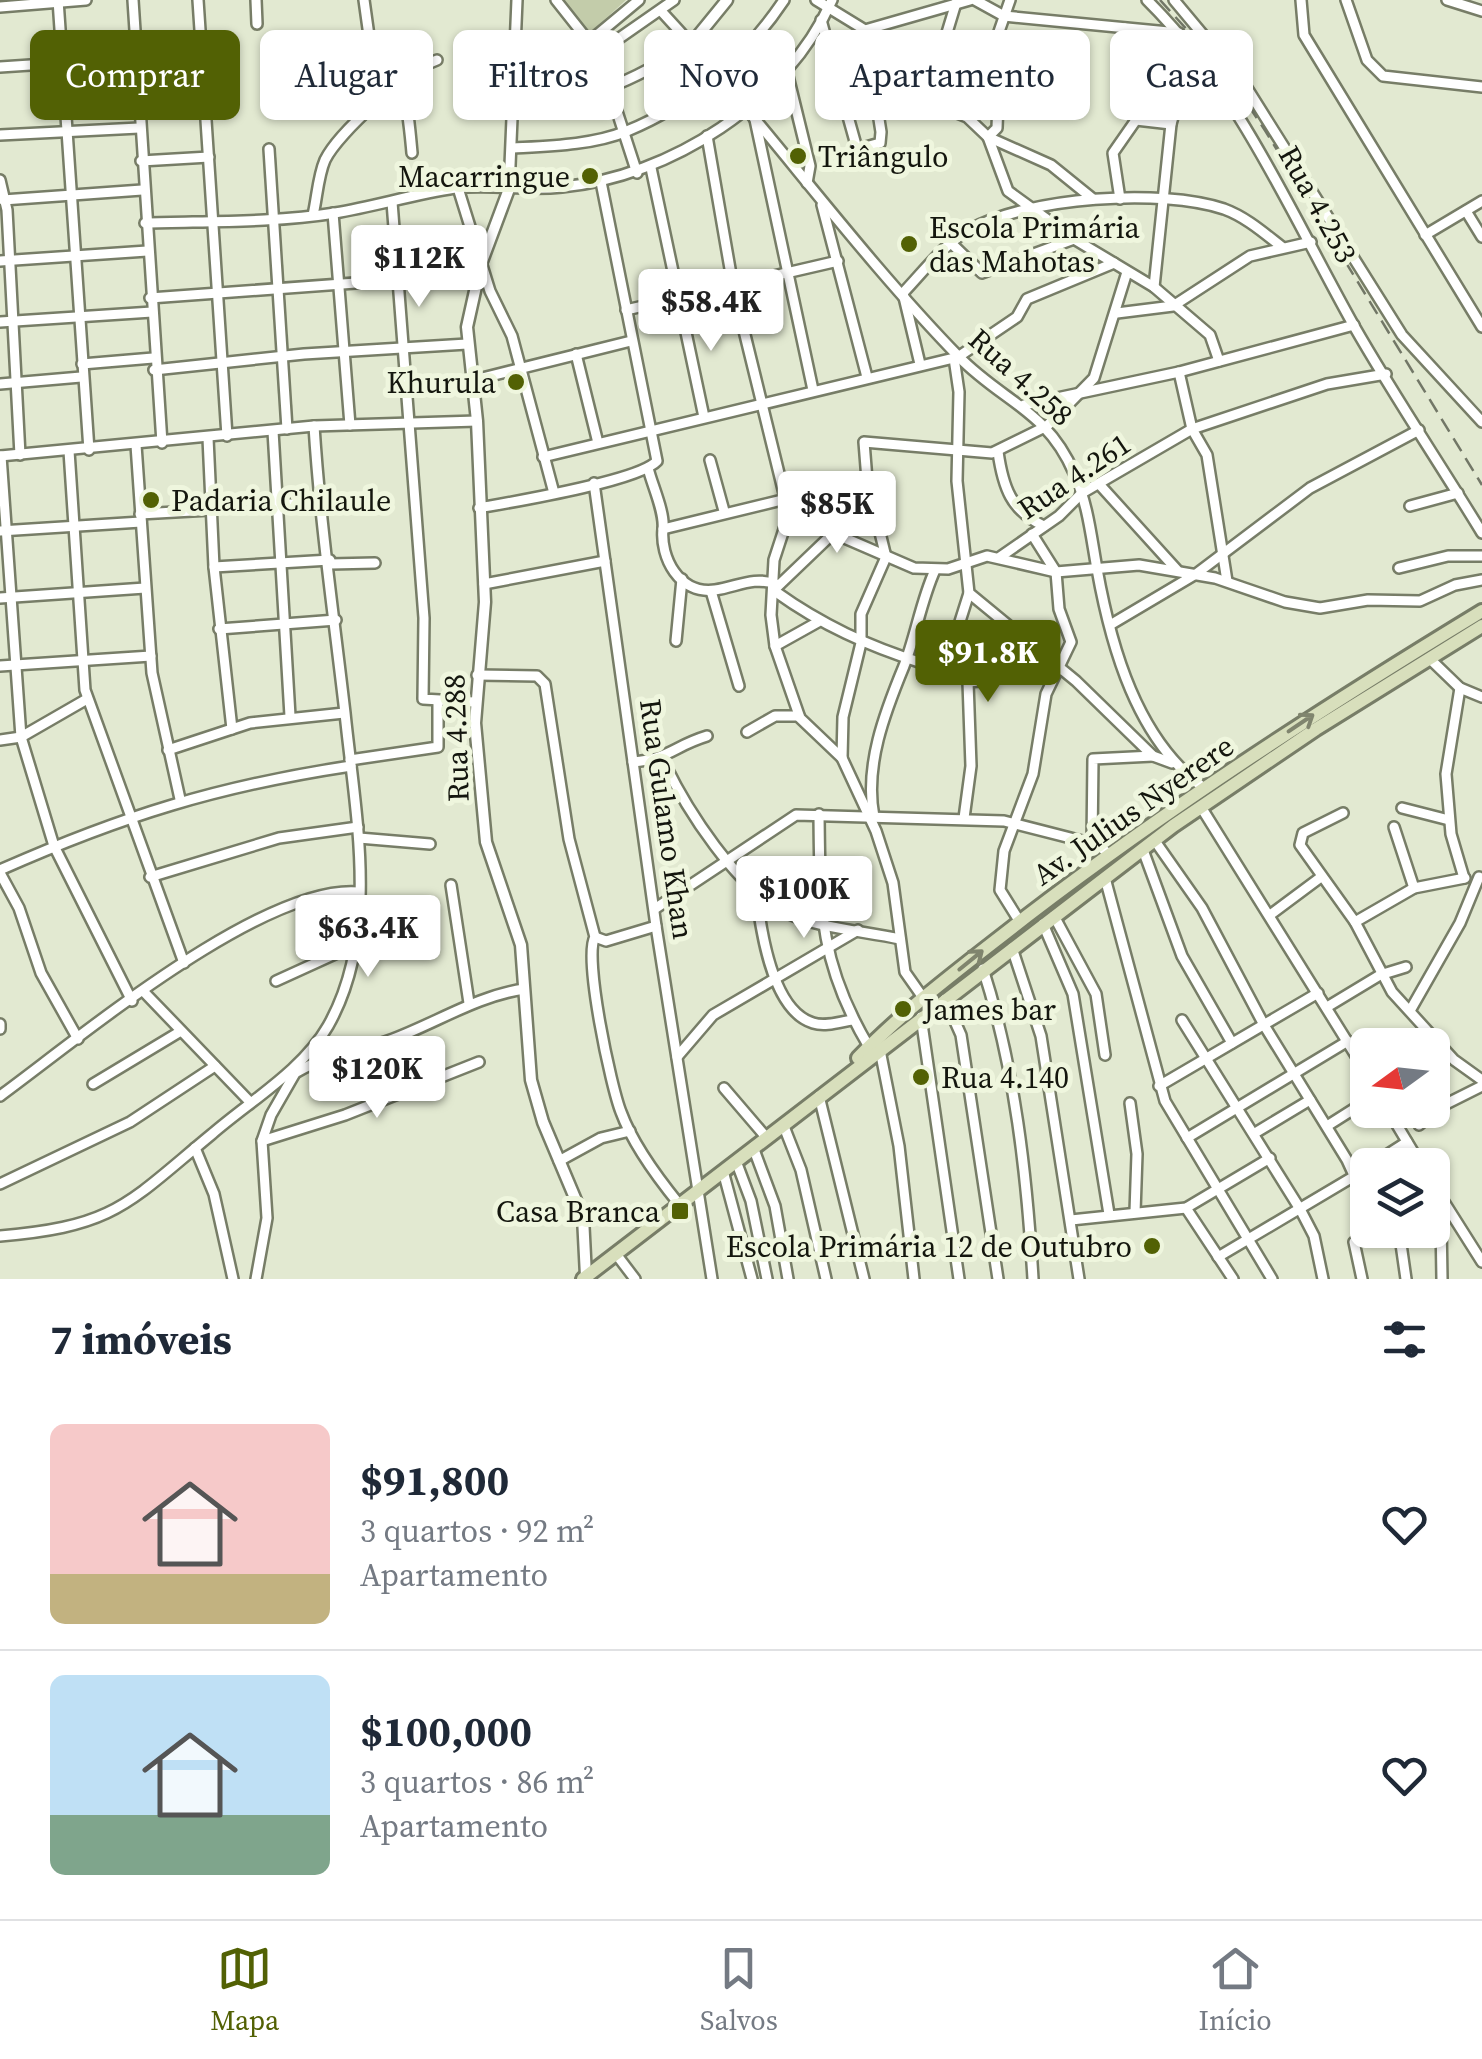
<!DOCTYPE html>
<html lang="pt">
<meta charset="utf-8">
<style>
body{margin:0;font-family:"Source Serif 4",serif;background:#f6f6f7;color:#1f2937;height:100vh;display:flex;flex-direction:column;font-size:38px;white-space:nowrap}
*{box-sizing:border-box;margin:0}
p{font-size:32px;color:#747a83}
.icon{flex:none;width:55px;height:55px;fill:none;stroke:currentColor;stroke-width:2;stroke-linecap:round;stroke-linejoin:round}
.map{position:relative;height:1279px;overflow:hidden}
.details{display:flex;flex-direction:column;background:#fff;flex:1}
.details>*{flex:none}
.guide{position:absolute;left:30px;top:30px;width:1422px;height:90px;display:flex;gap:20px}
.needle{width:65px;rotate:255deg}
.controls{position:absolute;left:1350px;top:1028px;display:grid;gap:20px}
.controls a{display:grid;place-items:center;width:100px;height:100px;border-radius:15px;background:#fff;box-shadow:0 2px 8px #0004;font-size:50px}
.price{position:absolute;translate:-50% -85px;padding:0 22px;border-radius:10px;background:#fff;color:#222;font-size:32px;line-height:65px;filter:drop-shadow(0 2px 5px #0008)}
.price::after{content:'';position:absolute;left:50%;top:60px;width:30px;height:22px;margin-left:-15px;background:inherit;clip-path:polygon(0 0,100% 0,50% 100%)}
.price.on{background:#526104;color:#fff}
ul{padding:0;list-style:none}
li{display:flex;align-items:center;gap:30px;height:250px;padding:0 50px}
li+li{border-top:2px solid #e0e1e3}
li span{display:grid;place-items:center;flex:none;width:280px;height:200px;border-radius:15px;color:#555}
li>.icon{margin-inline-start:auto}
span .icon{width:120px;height:120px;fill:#fffc;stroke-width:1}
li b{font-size:42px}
h2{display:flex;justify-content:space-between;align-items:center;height:120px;padding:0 50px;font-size:42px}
.tag{padding:0 35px;border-radius:15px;background:#fff;box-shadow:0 2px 8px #0004;font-size:35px;line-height:90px}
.tag.on{background:#526104;color:#fff}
.tab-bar{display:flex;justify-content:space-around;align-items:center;height:140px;border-top:2px solid #e0e1e3;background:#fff;font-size:28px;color:#747a83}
.tab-bar a{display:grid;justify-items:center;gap:5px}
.tab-bar .on{color:#526104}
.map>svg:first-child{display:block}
.green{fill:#c3ccaa}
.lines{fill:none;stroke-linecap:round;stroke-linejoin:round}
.minor-casing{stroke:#777d67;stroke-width:14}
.tertiary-casing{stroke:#777d67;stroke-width:15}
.secondary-casing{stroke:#777d67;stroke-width:18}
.minor{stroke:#fff;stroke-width:9}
.tertiary{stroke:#fff;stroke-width:10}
.secondary{stroke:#d8dfbc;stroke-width:12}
.rail{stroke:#727767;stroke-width:2.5;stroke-dasharray:15 8;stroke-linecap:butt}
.oneway{stroke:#80856e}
.poi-dot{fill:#526104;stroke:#eff6de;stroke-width:4}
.labels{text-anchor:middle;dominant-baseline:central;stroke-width:10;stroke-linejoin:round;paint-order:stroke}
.poi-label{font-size:30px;fill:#14160e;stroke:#eff6de;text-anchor:start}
.street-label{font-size:30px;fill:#14160e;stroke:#eff6de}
</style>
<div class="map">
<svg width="1482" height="1279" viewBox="0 0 1482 1279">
<rect width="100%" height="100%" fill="#e2e9d1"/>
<path class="green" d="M561,0H626L590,33Z"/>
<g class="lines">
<g class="minor-casing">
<g id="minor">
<path d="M58,0L89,450"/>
<path d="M133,0L162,443"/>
<path d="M198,0L227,436"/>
<path d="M256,0L257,24"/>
<path d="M364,0L370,43C406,69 408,110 412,153"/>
<path d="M556,0L598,53L637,173"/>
<path d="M816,0L865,30L970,0"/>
<path d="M975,0L1004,16L1179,33"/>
<path d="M1010,0L994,46L999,74L997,128L988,137L1008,191L1074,239L1154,287L1210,335L1219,361"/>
<path d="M1147,0C1241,93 1290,212 1354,326C1394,396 1440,464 1482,533"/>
<path d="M1174,0L1245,85L1402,335L1482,422"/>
<path d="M1301,0L1304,35L1482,327"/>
<path d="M1346,0L1367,60L1383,76L1482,87"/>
<path d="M1447,0L1482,11"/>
<path d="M0,7L86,0"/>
<path d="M662,12C765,123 853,248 959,357C1003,402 1047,410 1074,473C1088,504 1091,536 1097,569C1111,647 1137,740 1204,788"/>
<path d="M821,20L856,145L862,148L880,143L881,132L865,30"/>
<path d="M591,40L639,0"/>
<path d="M598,53L674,0"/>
<path d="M0,67L136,58"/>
<path d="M786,68L810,166L807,183"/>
<path d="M878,85L929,92"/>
<path d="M929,92L935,104L967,117L988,137L1051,165L1093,199"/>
<path d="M929,92L956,3"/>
<path d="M138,101L220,94"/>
<path d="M513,107C583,103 634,82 692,43"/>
<path d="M754,115L813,390"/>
<path d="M1136,120L1171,124"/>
<path d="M0,135L139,128"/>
<path d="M707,136L733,286L789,514L774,560L771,615L775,646L800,718L842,758L876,831L893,883L905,972L924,999"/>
<path d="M513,148C550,146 593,145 627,131C691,105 746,57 784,0"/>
<path d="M269,149L287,429"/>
<path d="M141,161L209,157"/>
<path d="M651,168L704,417"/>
<path d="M0,180L7,210L20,455"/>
<path d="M458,188L490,291L512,336L554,493"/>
<path d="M509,189L517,0"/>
<path d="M1120,199L1113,153L1136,120V76L1125,28"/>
<path d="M3,200L142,190"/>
<path d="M392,202L424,618L423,699L474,702"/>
<path d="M822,205L867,377"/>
<path d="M1466,211L1482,237"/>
<path d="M333,213L350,425"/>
<path d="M313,215C317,198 318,176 325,160C338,133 408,70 437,60"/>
<path d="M145,223C208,221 273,223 335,213C376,206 415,194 455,188C490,184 526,191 562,187C670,177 787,102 832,0"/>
<path d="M1425,235L1482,201"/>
<path d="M952,244L982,273L1074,239"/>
<path d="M0,261L147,251"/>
<path d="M1154,287L1171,124L1177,103L1212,72"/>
<path d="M150,298L478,274"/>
<path d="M626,310L838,261"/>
<path d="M1117,313L1173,306L1250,256L1311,242"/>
<path d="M0,322L152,312"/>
<path d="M576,354L598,443"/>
<path d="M954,358L959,392L957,481L969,593L1076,681L1153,756L1172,763"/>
<path d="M82,364L153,358"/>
<path d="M920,364L903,293C923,272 944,244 969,230C1028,197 1161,188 1224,209C1246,217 1264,233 1282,247"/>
<path d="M154,370L304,354L467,344"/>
<path d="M1179,372L1192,429L1207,455L1227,581"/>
<path d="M470,381L631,341"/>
<path d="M0,384L81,377"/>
<path d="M1024,405L1179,372L1354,325"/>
<path d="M273,431L290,716"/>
<path d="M208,438L214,567L232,729"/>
<path d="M136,445L152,673L180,799"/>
<path d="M69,451L85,690L184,963"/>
<path d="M998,452C1003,487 1011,511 1044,526"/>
<path d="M0,456L314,426L477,421"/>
<path d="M1,456L21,737L54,846L132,1001"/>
<path d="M543,457L958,357L1017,317L1027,299L1114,263"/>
<path d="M710,460L724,511"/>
<path d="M648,468C652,485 665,512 663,529C660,557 679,595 715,590C737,587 753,576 776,584"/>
<path d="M594,483L656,926L712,1279"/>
<path d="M1099,484L1177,570"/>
<path d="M210,503L275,499"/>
<path d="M275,505L322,502"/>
<path d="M1410,506L1458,493"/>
<path d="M479,508C512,502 639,481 657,461L601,182"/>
<path d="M140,514L210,510"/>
<path d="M789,514L914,568L948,569L987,556L1056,572L1139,565L1215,578L1285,602L1320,608L1368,600L1420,601L1455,585L1482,580"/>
<path d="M663,529L786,499"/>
<path d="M0,531L141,522"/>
<path d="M1000,557L1059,516L1082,493L1192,429L1327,384L1386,374"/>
<path d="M330,564L375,563"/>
<path d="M214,567L330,560"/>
<path d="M1399,568L1448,556H1482"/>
<path d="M484,584L605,561"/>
<path d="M776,588L871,497"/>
<path d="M711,591L739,686"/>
<path d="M776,592C822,625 868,646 922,663L951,650"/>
<path d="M0,598L145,588"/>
<path d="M1110,625L1196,574L1310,488L1419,430"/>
<path d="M219,629L336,620"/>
<path d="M676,641L682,579"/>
<path d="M775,646L818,622"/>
<path d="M1430,659L1460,688L1482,697"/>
<path d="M0,666L151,656"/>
<path d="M477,675L537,676L545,684L569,839L595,937C583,956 611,1087 621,1112C633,1145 657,1177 679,1204"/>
<path d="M968,682L993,680L1035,650"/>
<path d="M1460,688L1446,774L1451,834L1464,878"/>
<path d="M747,732L775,716H799"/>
<path d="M0,740L21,737L87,699"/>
<path d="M168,750L250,723L344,713"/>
<path d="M842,758L843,717L861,643V614L886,557L867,480L864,442L992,453L1047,426L1094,378L1127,272"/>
<path d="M350,760L438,747V702"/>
<path d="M663,760C686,809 737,889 787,913C820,929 865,931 900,939"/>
<path d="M633,762C669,759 674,746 707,736"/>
<path d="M1201,807L1368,1075"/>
<path d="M1402,808L1449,820"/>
<path d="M1343,813L1303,833L1300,845L1355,922L1392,992L1454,1060L1482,1080"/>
<path d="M819,814C820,909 819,963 869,1047"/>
<path d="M874,817C864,766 885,712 904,666C916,635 921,601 935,570"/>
<path d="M964,818L971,766L968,682L953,665L951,650L969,593"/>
<path d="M1394,827L1414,888"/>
<path d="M359,838L430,844"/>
<path d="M1155,841L1202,908L1264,1025L1347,1160L1368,1206"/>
<path d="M1092,843L1093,759L1153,756"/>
<path d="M1143,850L1182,956L1232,1043"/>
<path d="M0,870C122,816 218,786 351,766"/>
<path d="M0,873L19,908L41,973L78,1039"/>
<path d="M150,877L279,838L358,827"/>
<path d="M1105,878L1165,1101L1272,1279"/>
<path d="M451,885L469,1003"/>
<path d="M756,889C760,926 771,1010 813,1023C825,1027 840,1022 852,1020"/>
<path d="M656,908L796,815L1004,821L1098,845L1110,855"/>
<path d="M1270,915L1321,877"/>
<path d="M1054,916L1096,994L1105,1055"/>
<path d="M1020,922L1000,890L1004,851L1033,774L1046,694L1071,642L1059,609L1056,572L1032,534"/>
<path d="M1355,922L1414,888L1465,878"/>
<path d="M1043,924L1073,994L1109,1214"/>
<path d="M595,937L606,941L656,926"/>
<path d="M1012,948L1041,1036L1079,1279"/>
<path d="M983,969C1015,1068 1027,1176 1033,1279"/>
<path d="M276,981L355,945"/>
<path d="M144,992L250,1102"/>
<path d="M945,999L961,1035L998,1279"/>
<path d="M1327,1007L1380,975L1406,967"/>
<path d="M1411,1009L1460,923L1479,877"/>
<path d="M921,1017L959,1279"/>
<path d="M1182,1020L1300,1209L1314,1236L1323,1279"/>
<path d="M0,1024V1029"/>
<path d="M880,1050L899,1146L914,1279"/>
<path d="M677,1057L713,1015L858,930"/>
<path d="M297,1072C327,1054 361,1051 393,1039C438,1022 477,996 524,989"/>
<path d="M93,1084L181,1031"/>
<path d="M1159,1086L1318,993"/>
<path d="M724,1088L766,1137"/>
<path d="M0,1096C78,1039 264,883 359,892"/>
<path d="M819,1096L864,1279"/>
<path d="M1130,1103L1137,1154L1135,1212"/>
<path d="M1388,1110L1421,1165"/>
<path d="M783,1124L801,1170L826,1279"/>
<path d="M1419,1125L1440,1107L1482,1086"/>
<path d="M1327,1126L1368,1100"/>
<path d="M1255,1133L1310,1100"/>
<path d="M1187,1138L1348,1041"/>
<path d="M262,1141L345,1115L479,1062"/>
<path d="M753,1147L775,1206L788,1279"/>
<path d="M195,1148L214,1194L233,1279"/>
<path d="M559,1161L601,1138L630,1131"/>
<path d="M736,1161L751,1201L767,1279"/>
<path d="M1371,1165L1407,1142"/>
<path d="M723,1171L752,1279"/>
<path d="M1432,1183L1482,1262"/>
<path d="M0,1184L130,1122L215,1066"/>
<path d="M1186,1208L1233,1279"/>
<path d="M1071,1220L1186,1208L1270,1158"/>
<path d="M1441,1222L1442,1279"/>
<path d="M1399,1230L1406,1279"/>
<path d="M0,1236C116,1226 127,1204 212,1134C250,1101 303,1070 328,1026C381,933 355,813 345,713C334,618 320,521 314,426"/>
<path d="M1354,1242L1362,1279"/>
<path d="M616,1254L635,1279"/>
<path d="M1218,1257L1368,1168"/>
<path d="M256,1279L267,1218L262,1141L271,1115L298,1068"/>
</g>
</g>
<g class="tertiary-casing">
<g id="tertiary">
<path d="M692,43L727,0"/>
<path d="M509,189L481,264L467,327L477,421L485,602L475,723L486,842L521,945L531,1080L543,1122L583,1217L586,1276"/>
</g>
</g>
<g class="secondary-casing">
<g id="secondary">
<path d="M858,1058C908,1006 970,961 1027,916C1172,805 1326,706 1482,611"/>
<path d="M583,1279L1173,826L1316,729L1482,626"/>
</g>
</g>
<use href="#minor" class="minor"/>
<use href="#tertiary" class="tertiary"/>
<use href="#secondary" class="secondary"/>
<path class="rail" d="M1160,0L1229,76L1266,132L1482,485"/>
</g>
<defs><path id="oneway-shaft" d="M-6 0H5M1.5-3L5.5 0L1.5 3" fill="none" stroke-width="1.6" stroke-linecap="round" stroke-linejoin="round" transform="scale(2.5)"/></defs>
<g class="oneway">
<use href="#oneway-shaft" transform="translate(1301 723) rotate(-34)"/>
<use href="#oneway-shaft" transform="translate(971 960) rotate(-39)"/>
</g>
<g class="poi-dot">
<circle cx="798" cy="156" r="10"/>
<circle cx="590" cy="176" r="10"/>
<circle cx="909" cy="244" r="10"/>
<circle cx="516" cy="382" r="10"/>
<circle cx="151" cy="500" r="10"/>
<circle cx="903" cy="1009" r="10"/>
<circle cx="921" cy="1077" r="10"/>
<rect x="670" y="1201" width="20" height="20" rx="5"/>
<circle cx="1152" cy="1246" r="10"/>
</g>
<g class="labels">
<g class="poi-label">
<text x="818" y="156">Triângulo</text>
<text x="570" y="176" text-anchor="end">Macarringue</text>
<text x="929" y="227">Escola Primária<tspan x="929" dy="34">das Mahotas</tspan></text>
<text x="496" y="382" text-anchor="end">Khurula</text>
<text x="171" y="500">Padaria Chilaule</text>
<text x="923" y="1009">James bar</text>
<text x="941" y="1077">Rua 4.140</text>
<text x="660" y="1211" text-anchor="end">Casa Branca</text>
<text x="1132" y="1246" text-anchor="end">Escola Primária 12 de Outubro</text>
</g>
<g class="street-label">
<text transform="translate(1318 204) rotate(61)">Rua 4.253</text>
<text transform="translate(1021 377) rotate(42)">Rua 4.258</text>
<text transform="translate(1074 476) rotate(-34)">Rua 4.261</text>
<text transform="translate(456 738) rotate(-92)">Rua 4.288</text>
<text transform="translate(1133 810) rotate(-35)">Av. Julius Nyerere</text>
<text transform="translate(667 819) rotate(82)">Rua Gulamo Khan</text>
</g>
</g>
</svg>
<div class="controls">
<a><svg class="needle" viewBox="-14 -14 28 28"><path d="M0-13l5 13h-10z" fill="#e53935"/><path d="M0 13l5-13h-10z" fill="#747a83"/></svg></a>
<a><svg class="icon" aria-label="layers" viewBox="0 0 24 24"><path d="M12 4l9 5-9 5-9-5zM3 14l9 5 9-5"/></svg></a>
</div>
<b class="price" style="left:419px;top:310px">$112K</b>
<b class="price" style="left:711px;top:354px">$58.4K</b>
<b class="price" style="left:837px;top:556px">$85K</b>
<b class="price on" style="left:988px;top:705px">$91.8K</b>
<b class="price" style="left:804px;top:941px">$100K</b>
<b class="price" style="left:368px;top:980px">$63.4K</b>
<b class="price" style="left:377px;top:1121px">$120K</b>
<div class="guide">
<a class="tag on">Comprar</a>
<a class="tag">Alugar</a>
<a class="tag">Filtros</a>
<a class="tag">Novo</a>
<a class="tag">Apartamento</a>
<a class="tag">Casa</a>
</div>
</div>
<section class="details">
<h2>7 imóveis<svg class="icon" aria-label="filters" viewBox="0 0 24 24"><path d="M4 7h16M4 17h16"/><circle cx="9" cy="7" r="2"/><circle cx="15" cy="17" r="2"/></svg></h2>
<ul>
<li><span style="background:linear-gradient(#f6c9c9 75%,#c2b280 0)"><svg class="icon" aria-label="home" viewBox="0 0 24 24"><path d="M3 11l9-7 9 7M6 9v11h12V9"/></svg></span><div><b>$91,800</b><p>3 quartos · 92 m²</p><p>Apartamento</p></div><svg class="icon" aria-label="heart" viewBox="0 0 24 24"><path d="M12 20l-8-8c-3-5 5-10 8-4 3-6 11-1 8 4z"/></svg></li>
<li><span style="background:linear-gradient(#bfe0f5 70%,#7fa58c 0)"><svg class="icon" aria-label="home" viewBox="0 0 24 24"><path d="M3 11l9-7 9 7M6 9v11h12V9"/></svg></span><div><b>$100,000</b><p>3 quartos · 86 m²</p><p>Apartamento</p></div><svg class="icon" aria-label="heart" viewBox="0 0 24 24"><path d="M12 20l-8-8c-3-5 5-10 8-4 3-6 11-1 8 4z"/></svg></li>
</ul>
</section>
<nav class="tab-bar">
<a class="on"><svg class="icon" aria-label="map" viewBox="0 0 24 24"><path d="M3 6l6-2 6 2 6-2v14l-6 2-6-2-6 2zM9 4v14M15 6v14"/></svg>Mapa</a>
<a><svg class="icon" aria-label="saved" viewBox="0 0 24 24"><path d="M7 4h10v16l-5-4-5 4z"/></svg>Salvos</a>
<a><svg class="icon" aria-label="home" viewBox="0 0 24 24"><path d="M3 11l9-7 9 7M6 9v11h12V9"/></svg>Início</a>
</nav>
